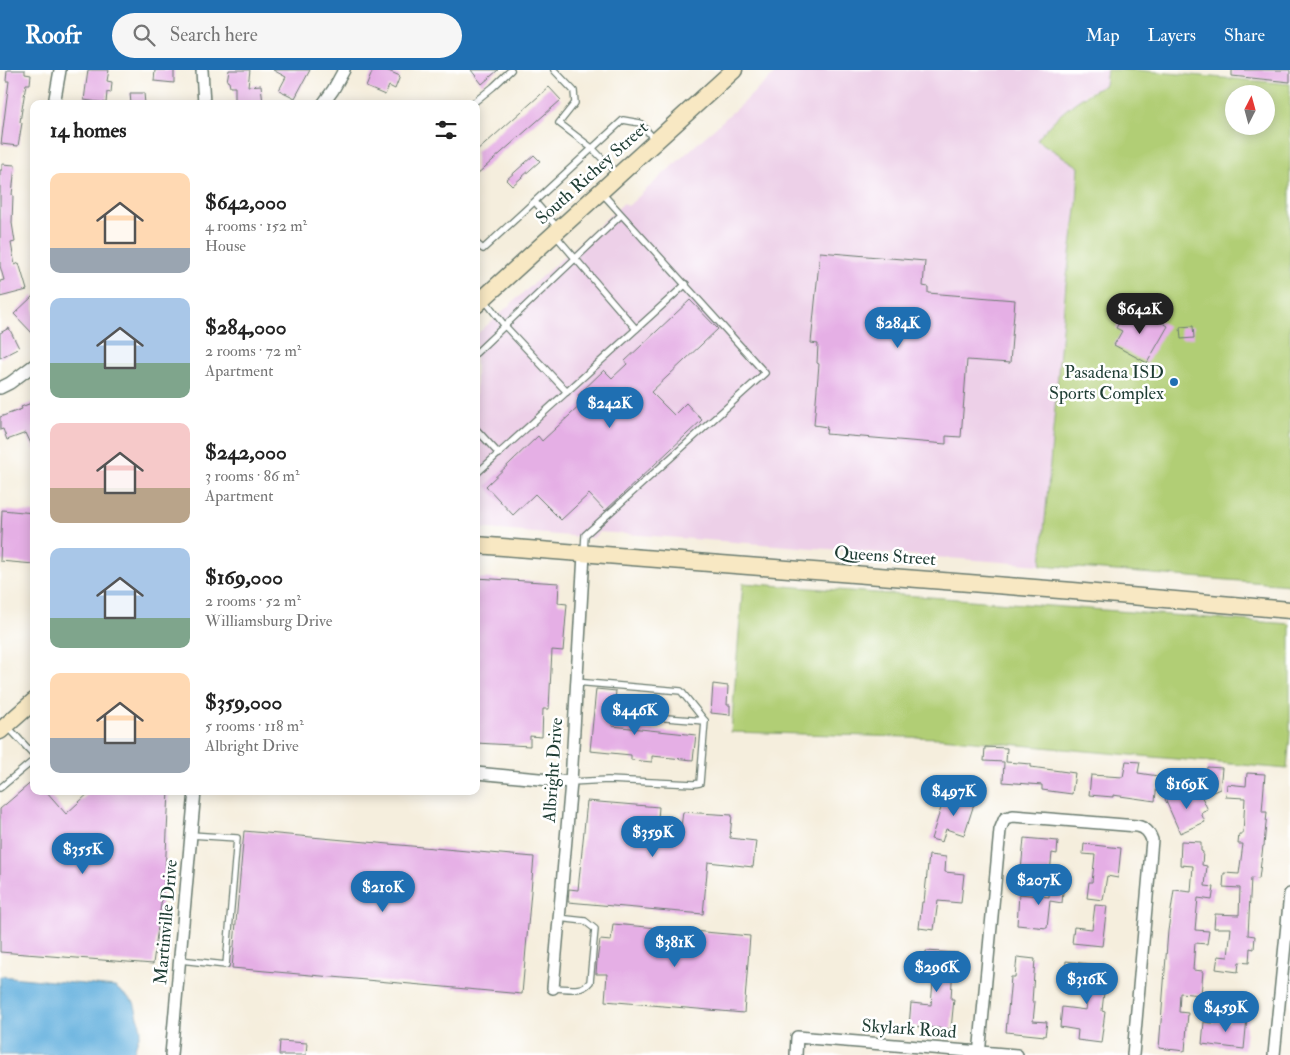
<!DOCTYPE html>
<meta charset="utf-8">
<style>
body{margin:0;font-family:"IM FELL Double Pica",serif;background:#f6f6f6;color:#222;height:100vh;display:flex;flex-direction:column;font-size:19px;white-space:nowrap}
*{box-sizing:border-box;margin:0}
p{font-size:16px;color:#767676}
.icon{flex:none;width:28px;height:28px;fill:none;stroke:currentColor;stroke-width:2;stroke-linecap:round;stroke-linejoin:round}
.map{position:relative;flex:1;overflow:hidden}
.details{position:absolute;left:30px;top:30px;width:450px;height:695px;display:flex;flex-direction:column;background:#fff;border-radius:10px;box-shadow:0 2px 12px #0003}
.details>*{flex:none}
.needle{width:32px;rotate:6deg}
.controls{position:absolute;left:1225px;top:15px;display:grid;gap:10px}
.controls a{display:grid;place-items:center;width:50px;height:50px;border-radius:50%;background:#fff;box-shadow:0 2px 12px #0003;font-size:25px}
.price{position:absolute;translate:-50% -42px;padding:0 11px;border-radius:18px;background:#1f6fb2;color:#fff;font-size:16px;line-height:32px;filter:drop-shadow(0 1px 2px #0008)}
.price::after{content:'';position:absolute;left:50%;top:30px;width:15px;height:11px;margin-left:-8px;background:inherit;clip-path:polygon(0 0,100% 0,50% 100%)}
.price.on{background:#222;color:#fff}
ul{padding:0;list-style:none}
li{display:flex;align-items:center;gap:15px;height:125px;padding:0 20px}
li span{display:grid;place-items:center;flex:none;width:140px;height:100px;border-radius:10px;color:#555}
li>.icon{margin-inline-start:auto}
span .icon{width:60px;height:60px;fill:#fffc;stroke-width:1}
li b{font-size:21px}
h2{display:flex;justify-content:space-between;align-items:center;height:60px;padding:0 20px;font-size:21px}
header{display:flex;align-items:center;gap:30px;box-sizing:border-box;height:70px;padding:0 25px;background:#1f6fb2;color:#fff}
header strong{font-size:24px}
nav{display:flex;gap:28px;margin-inline-start:auto;font-size:18px}
.search{width:350px;height:45px;background:#f6f6f6;display:flex;align-items:center;gap:12px;box-sizing:border-box;padding:0 18px;border-radius:28px;color:#767676;font-size:19px}
.map>svg:first-child{display:block}
.built{fill:#edd0e8}
.green{fill:#b1ce74;stroke:#688654;fill-rule:evenodd}
.water{fill:#65b1de;stroke:#427789}
.building{fill:#e5afe5}
.lines{fill:none;stroke-linecap:round;stroke-linejoin:round}
.lane-casing{stroke:#6a7b6f;stroke-width:8}
.street-casing{stroke:#6a7b6f;stroke-width:14}
.secondary-casing{stroke:#6a7b6f;stroke-width:19}
.lane{stroke:#fff;stroke-width:5.5}
.street{stroke:#fff;stroke-width:11}
.secondary{stroke:#f8e8c3;stroke-width:16}
.poi-dot{fill:#1f6fb2;stroke:#fff;stroke-width:2}
.labels{text-anchor:middle;dominant-baseline:central;stroke-width:5;stroke-linejoin:round;paint-order:stroke}
.street-label{font-size:18px;fill:#1f3d34;stroke:#fff}
.poi-label{font-size:18px;fill:#1f3d34;stroke:#fff;text-anchor:end}
</style>
<header>
<strong>Roofr</strong>
<div class="search"><svg class="icon" aria-label="search" viewBox="0 0 24 24"><circle cx="10" cy="10" r="6"/><path d="M15 15l6 6"/></svg>Search here</div>
<nav><a>Map</a><a>Layers</a><a>Share</a></nav>
</header>
<div class="map">
<svg width="1290" height="985" viewBox="0 0 1290 985">
<rect width="100%" height="100%" fill="#fff"/>
<filter id="ink" filterUnits="userSpaceOnUse"><feTurbulence type="fractalNoise" baseFrequency=".02" numOctaves="2"/><feDisplacementMap in="SourceGraphic" scale="10" xChannelSelector="R" yChannelSelector="G"/><feConvolveMatrix kernelMatrix="1 2 1 2 8 2 1 2 1" color-interpolation-filters="sRGB"/></filter>
<filter id="wash" filterUnits="userSpaceOnUse"><feTurbulence type="fractalNoise" baseFrequency=".0096" numOctaves="4" result="noise"/><feDisplacementMap in="SourceGraphic" scale="20" xChannelSelector="R" yChannelSelector="G"/><feGaussianBlur stdDeviation="1.12" result="paint"/><feColorMatrix in="noise" values="0 0 0 0 0 0 0 0 0 0 0 0 0 0 0 0 0 1.4 0 .05"/><feComposite in="paint" operator="in"/></filter>
<g filter="url(#wash)">
<rect width="100%" height="100%" fill="#f5eedd"/>
<path class="built" d="M779,0H1107L1105,15L1085,24L1077,133L1066,214L1041,495L599,462L593,468L476,458V265L624,133L628,136Z"/>
<g class="green">
<path d="M1107,0H1135L1290,14V515L1041,495L1066,214L1077,133L1079,97L1037,70C1055,46 1078,28 1105,15ZM1234,24H1266V56H1234Z"/>
<path d="M743,513L1290,554V664L1287,699L941,668L731,662Z"/>
</g>
<path class="water" d="M0,906L115,917L134,932L141,959L133,985H0Z"/>
<g id="blocks">
<g class="building">
<path d="M7,0H25V4L31,5L30,14H26L20,52L22,53L18,76L1,74L9,11H6Z"/>
<path d="M88,0H109L107,11L112,12L111,23L107,22L106,33L84,30Z"/>
<path d="M155,0H174V13L154,11Z"/>
<path d="M229,0H250L248,16L261,15L263,34H235V17H230L229,12L227,11Z"/>
<path d="M273,0H310L295,28L279,20L286,7Z"/>
<path d="M373,0H386L400,6L395,19L389,16L385,25L366,17Z"/>
<path d="M471,0H498L482,14Z"/>
<path d="M1232,0H1290V12L1232,6Z"/>
<path d="M549,17L561,30L476,105V82Z"/>
<path d="M130,23H144L145,34H131Z"/>
<path d="M534,85L540,91L512,116L506,110Z"/>
<path d="M2,94L15,95L12,125H13L12,153L15,172L11,173L15,195L19,193L27,220L0,227V211L4,210L0,196V100H2Z"/>
<path d="M820,182L925,191L923,216L928,217V223L1015,230L1010,293L967,290L961,367L946,366V374L826,364L827,357L814,355L819,294L817,293L818,274L811,273Z"/>
<path d="M34,225V265L14,244Z"/>
<path d="M690,230L718,259L651,322L674,345L686,333L702,350L605,441L589,424L561,450L535,424L513,445L486,416L538,366L542,371L584,332L578,325L604,300L612,308L627,294L625,291Z"/>
<path d="M1137,238L1168,256L1147,293L1114,275L1122,261L1116,258L1124,244L1131,248Z"/>
<path d="M1193,256L1194,268L1181,269L1180,257Z"/>
<path d="M9,258L19,278L0,288V263Z"/>
<path d="M34,332V380L26,363L7,370L3,359L0,360V347L22,339L21,337Z"/>
<path d="M2,440L34,443V494L0,491Z"/>
<path d="M476,508L559,513L558,533L567,534L563,581L552,580L549,639H543L542,667L530,666V676L476,673Z"/>
<path d="M713,614L728,616L727,635H730V645L711,643Z"/>
<path d="M596,619L616,621L612,656L696,665L693,690L652,686V692L631,690V685L590,681Z"/>
<path d="M985,677L1007,678L1006,692L1031,694V697L1075,703L1072,724L1042,720V715L1003,712L1004,692L984,691Z"/>
<path d="M1126,691L1140,692L1138,703L1158,706L1155,731L1113,725V727L1089,725L1091,705L1123,707Z"/>
<path d="M1207,697L1222,698L1220,719L1204,726Z"/>
<path d="M1247,703L1265,704L1262,742H1267L1264,776H1263L1259,809L1251,808L1248,865L1255,866L1254,879L1250,878L1249,893L1239,892L1238,902L1216,899L1218,886L1228,887L1231,858H1214L1215,844L1239,845L1240,818L1223,817L1224,803L1239,804L1243,774H1238L1239,764H1243L1245,728L1226,727L1227,714L1246,716Z"/>
<path d="M34,710V721H46L66,744L91,721H169L165,804L153,894L0,882V739Z"/>
<path d="M1187,719L1189,726L1199,721L1208,740L1201,743L1205,752L1180,763L1165,729Z"/>
<path d="M958,722L976,728L964,765L946,759L942,772L931,769L942,735L953,738Z"/>
<path d="M587,731L659,737L657,761L680,764L683,742L732,745L730,768L756,771L753,797L708,792L703,844L568,832L569,819L578,820Z"/>
<path d="M244,761L534,787L522,924L232,898Z"/>
<path d="M1024,768L1058,771L1057,784L1052,783L1050,803L1021,801Z"/>
<path d="M1181,771L1201,772V781L1203,782L1202,795L1207,796L1205,816L1214,817L1212,830L1198,828L1195,860L1209,861L1207,874L1195,873L1193,900L1203,901L1201,925L1180,923L1179,942L1188,943L1185,981L1159,978L1168,861L1174,820L1191,822L1193,796L1180,795Z"/>
<path d="M1084,774L1121,778L1118,808L1107,806L1103,830L1087,828L1089,812H1092L1095,785L1083,784Z"/>
<path d="M929,785L946,787L945,802L964,804L961,833L938,831L934,860L919,858L922,832H924Z"/>
<path d="M1050,810L1064,811L1062,833L1050,831L1047,858L1017,855L1019,824L1049,827Z"/>
<path d="M1095,835L1107,836L1102,876L1072,873L1074,857L1092,859Z"/>
<path d="M613,854L750,866L744,943L605,931L607,904H596L597,891L600,870L611,871Z"/>
<path d="M926,881L958,883V895H953L951,929H954L951,959L909,956L911,933L931,935L933,912L926,911L927,891H925Z"/>
<path d="M1017,887L1035,889L1032,932H1035L1033,951L1047,952L1045,966L1006,962L1011,907H1015Z"/>
<path d="M1066,891L1098,895L1097,902L1106,903L1102,941L1105,942L1101,973L1077,970L1078,960L1060,957L1062,937L1086,940L1090,907L1072,906L1073,902L1065,901Z"/>
<path d="M1229,946L1247,948L1244,979L1202,974L1204,952L1213,953L1214,951L1229,953Z"/>
<path d="M280,971L307,973L306,985H279Z"/>
</g>
</g>
</g>
<g filter="url(#ink)">
<use href="#blocks" fill-opacity="0" stroke="#6a7b6f" stroke-width="1"/>
<g class="lines">
<g class="lane-casing">
<g id="lane">
<path d="M554,0L574,21L575,33L559,53L593,79L618,105"/>
<path d="M472,34L493,17L511,0"/>
<path d="M535,132L558,158"/>
<path d="M556,166L636,259"/>
<path d="M476,173L483,179L623,50L640,53L655,70"/>
<path d="M476,219L505,256L567,322"/>
<path d="M476,283L621,145"/>
<path d="M476,359L499,384"/>
<path d="M476,404L686,214"/>
<path d="M584,482L585,465L765,303L601,122"/>
<path d="M627,645L705,651"/>
<path d="M8,657L34,685"/>
<path d="M571,712L608,710L694,714L700,713L705,651L681,621L575,612"/>
<path d="M0,718L34,690"/>
<path d="M180,890L226,895L237,768L191,765"/>
<path d="M553,918C567,918 581,923 590,912L595,859L585,851L558,848"/>
</g>
</g>
<g class="street-casing">
<g id="street">
<path d="M202,0L204,34"/>
<path d="M54,34L60,0"/>
<path d="M323,34L333,20L344,0"/>
<path d="M0,318L10,313L34,295"/>
<path d="M476,703L571,712"/>
<path d="M553,918L571,712L584,484"/>
<path d="M171,985L195,721"/>
<path d="M796,985L797,967L1017,985"/>
<path d="M979,985L1000,760L1005,748L1013,746L1137,756C1146,758 1149,762 1152,770L1133,985"/>
<path d="M1274,985L1290,824"/>
</g>
</g>
<g class="secondary-casing">
<g id="secondary">
<path d="M476,235L734,0"/>
<path d="M476,475L1073,521L1290,540"/>
<path d="M0,661L34,631"/>
</g>
</g>
<use href="#lane" class="lane"/>
<use href="#street" class="street"/>
<use href="#secondary" class="secondary"/>
</g>
</g>
<circle class="poi-dot" cx="1174" cy="312" r="5"/>
<g class="labels">
<g class="street-label">
<text transform="translate(592 103) rotate(-42)">South Richey Street</text>
<text transform="translate(885 486) rotate(4)">Queens Street</text>
<text transform="translate(553 700) rotate(-86)">Albright Drive</text>
<text transform="translate(166 852) rotate(-85)">Martinville Drive</text>
<text transform="translate(909 959) rotate(4)">Skylark Road</text>
</g>
<g class="poi-label">
<text x="1164" y="302">Pasadena ISD<tspan x="1164" dy="21">Sports Complex</tspan></text>
</g>
</g>
</svg>
<div class="controls">
<a><svg class="needle" viewBox="-14 -14 28 28"><path d="M0-13l5 13h-10z" fill="#e53935"/><path d="M0 13l5-13h-10z" fill="#767676"/></svg></a>
</div>
<b class="price on" style="left:1140px;top:265px">$642K</b>
<b class="price" style="left:898px;top:279px">$284K</b>
<b class="price" style="left:610px;top:359px">$242K</b>
<b class="price" style="left:635px;top:666px">$446K</b>
<b class="price" style="left:1187px;top:740px">$169K</b>
<b class="price" style="left:954px;top:747px">$497K</b>
<b class="price" style="left:653px;top:788px">$359K</b>
<b class="price" style="left:83px;top:805px">$355K</b>
<b class="price" style="left:1039px;top:836px">$207K</b>
<b class="price" style="left:383px;top:843px">$210K</b>
<b class="price" style="left:675px;top:898px">$381K</b>
<b class="price" style="left:937px;top:923px">$296K</b>
<b class="price" style="left:1087px;top:935px">$316K</b>
<b class="price" style="left:1226px;top:963px">$459K</b>
<section class="details">
<h2>14 homes<svg class="icon" aria-label="filters" viewBox="0 0 24 24"><path d="M4 7h16M4 17h16"/><circle cx="9" cy="7" r="2"/><circle cx="15" cy="17" r="2"/></svg></h2>
<ul>
<li><span style="background:linear-gradient(#ffd9b3 75%,#9aa5b1 0)"><svg class="icon" aria-label="home" viewBox="0 0 24 24"><path d="M3 11l9-7 9 7M6 9v11h12V9"/></svg></span><div><b>$642,000</b><p>4 rooms · 152 m²</p><p>House</p></div></li>
<li><span style="background:linear-gradient(#a9c7e8 65%,#7fa58c 0)"><svg class="icon" aria-label="home" viewBox="0 0 24 24"><path d="M3 11l9-7 9 7M6 9v11h12V9"/></svg></span><div><b>$284,000</b><p>2 rooms · 72 m²</p><p>Apartment</p></div></li>
<li><span style="background:linear-gradient(#f6c9c9 65%,#b9a48a 0)"><svg class="icon" aria-label="home" viewBox="0 0 24 24"><path d="M3 11l9-7 9 7M6 9v11h12V9"/></svg></span><div><b>$242,000</b><p>3 rooms · 86 m²</p><p>Apartment</p></div></li>
<li><span style="background:linear-gradient(#a9c7e8 70%,#7fa58c 0)"><svg class="icon" aria-label="home" viewBox="0 0 24 24"><path d="M3 11l9-7 9 7M6 9v11h12V9"/></svg></span><div><b>$169,000</b><p>2 rooms · 52 m²</p><p>Williamsburg Drive</p></div></li>
<li><span style="background:linear-gradient(#ffd9b3 65%,#9aa5b1 0)"><svg class="icon" aria-label="home" viewBox="0 0 24 24"><path d="M3 11l9-7 9 7M6 9v11h12V9"/></svg></span><div><b>$359,000</b><p>5 rooms · 118 m²</p><p>Albright Drive</p></div></li>
</ul>
</section>
</div>
